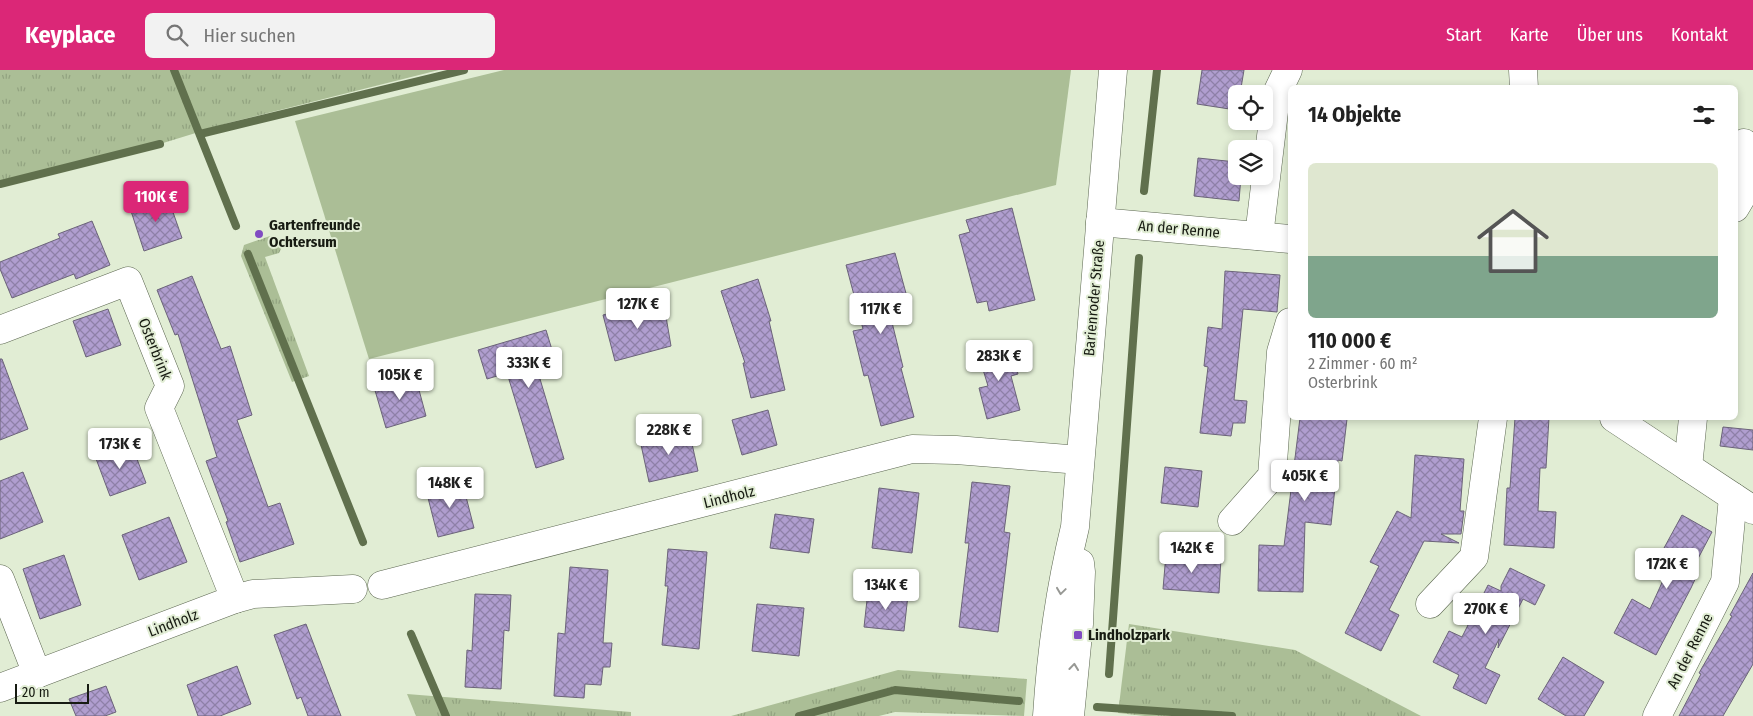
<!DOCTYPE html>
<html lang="de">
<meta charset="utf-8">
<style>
body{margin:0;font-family:"Fira Sans Condensed",sans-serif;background:#f2f2f2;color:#222;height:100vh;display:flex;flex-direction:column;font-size:19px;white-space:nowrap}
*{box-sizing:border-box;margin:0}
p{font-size:16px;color:#767676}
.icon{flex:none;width:28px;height:28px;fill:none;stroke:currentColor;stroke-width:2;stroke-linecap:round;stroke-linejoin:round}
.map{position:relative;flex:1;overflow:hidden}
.details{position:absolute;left:1288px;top:15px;width:450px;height:335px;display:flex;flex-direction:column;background:#fff;border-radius:8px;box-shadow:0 2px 8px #0003}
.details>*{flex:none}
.fabs{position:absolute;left:1228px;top:15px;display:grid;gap:10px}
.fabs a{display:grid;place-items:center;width:45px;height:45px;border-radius:8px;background:#fff;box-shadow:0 2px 8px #0003;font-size:25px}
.scale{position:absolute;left:15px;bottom:12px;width:74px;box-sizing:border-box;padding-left:5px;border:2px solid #171b12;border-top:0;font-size:14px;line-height:18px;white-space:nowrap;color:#171b12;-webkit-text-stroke:4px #e1edd4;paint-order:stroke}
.price{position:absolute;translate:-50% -42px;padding:0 11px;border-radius:5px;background:#fff;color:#222;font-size:16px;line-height:32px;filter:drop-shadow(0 1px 2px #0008)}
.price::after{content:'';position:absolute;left:50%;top:30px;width:15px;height:11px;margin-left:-8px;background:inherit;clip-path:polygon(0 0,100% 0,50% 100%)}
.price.current{background:#db2777;color:#fff}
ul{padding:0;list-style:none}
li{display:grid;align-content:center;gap:10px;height:265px;padding:0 20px}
li span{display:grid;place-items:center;height:155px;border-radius:8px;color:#555}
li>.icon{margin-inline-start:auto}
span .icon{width:90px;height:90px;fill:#fffc;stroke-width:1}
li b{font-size:21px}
h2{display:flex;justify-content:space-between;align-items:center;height:60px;padding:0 20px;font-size:21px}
header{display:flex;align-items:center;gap:30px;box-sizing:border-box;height:70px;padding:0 25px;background:#db2777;color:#fff}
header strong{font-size:24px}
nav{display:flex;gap:28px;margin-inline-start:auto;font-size:18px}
.search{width:350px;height:45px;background:#f2f2f2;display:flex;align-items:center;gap:12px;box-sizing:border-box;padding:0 18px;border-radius:8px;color:#767676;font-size:19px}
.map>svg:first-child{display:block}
.grass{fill:url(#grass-tufts)}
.garden{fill:#abbe96}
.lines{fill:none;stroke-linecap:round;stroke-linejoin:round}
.stream{stroke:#60704d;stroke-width:8}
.building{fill:url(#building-cross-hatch);stroke:#6b6379}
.minor-casing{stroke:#5c6751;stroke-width:29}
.major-casing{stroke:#5c6751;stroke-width:29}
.minor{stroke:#fff;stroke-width:28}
.major{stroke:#fff;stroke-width:28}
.oneway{stroke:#979894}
.poi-dot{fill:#804bc2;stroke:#e1edd4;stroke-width:2}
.labels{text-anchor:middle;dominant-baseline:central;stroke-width:4;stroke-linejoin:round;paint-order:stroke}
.poi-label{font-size:15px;font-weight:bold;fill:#171b12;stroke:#e1edd4;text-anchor:start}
.street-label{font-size:15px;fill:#171b12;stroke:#e1edd4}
</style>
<header>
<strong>Keyplace</strong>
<div class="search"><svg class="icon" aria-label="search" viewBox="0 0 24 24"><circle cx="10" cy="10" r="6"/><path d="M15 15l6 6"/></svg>Hier suchen</div>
<nav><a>Start</a><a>Karte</a><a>Über uns</a><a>Kontakt</a></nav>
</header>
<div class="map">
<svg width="1753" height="646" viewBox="0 0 1753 646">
<defs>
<pattern id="grass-tufts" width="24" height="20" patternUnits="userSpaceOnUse" patternTransform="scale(1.25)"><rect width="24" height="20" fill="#abbe96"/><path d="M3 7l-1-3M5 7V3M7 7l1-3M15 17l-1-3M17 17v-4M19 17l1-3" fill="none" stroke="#92a380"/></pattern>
<pattern id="building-cross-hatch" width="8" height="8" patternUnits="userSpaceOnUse" patternTransform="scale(1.25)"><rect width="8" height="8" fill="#b09ecf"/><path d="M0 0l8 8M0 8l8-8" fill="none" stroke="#8e80a7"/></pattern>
</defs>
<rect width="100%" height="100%" fill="#e1edd4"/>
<g class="grass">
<path d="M0,0H439L228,53L160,74L0,114Z"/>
<path d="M270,166L278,168L282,177L279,183L265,187L309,306L292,312L241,186L244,175Z"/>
<path d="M1129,554L1295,580L1421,646H1145L1118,643Z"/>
<path d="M898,600L1027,609L1024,646L895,642L879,646H731Z"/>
<path d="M407,624L631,642V646H416Z"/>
</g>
<path class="garden" d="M504,0H1071L1056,115L369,289L295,51Z"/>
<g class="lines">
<g class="stream">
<path d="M174,0L236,156"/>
<path d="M200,64L464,0"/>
<path d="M0,114L160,74"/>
<path d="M1144,121L1157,0"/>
<path d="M248,184L363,472"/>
<path d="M411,564L446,646"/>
<path d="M1109,604L1139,188"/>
<path d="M1097,637L1232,646"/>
<path d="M799,646L895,620L1019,631"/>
</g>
</g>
<g class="building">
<path d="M1202,0H1244L1240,24H1236V40L1197,34Z"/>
<path d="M1198,88L1236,92V106H1241L1239,131L1194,126Z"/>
<path d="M167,125L182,168L144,181L130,138Z"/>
<path d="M1012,138L1035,230L989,241L987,231L977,233L959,165L970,162L966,150Z"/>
<path d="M92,151L110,195L76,209L74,204L12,228L0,199V192L60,168L58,164Z"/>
<path d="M895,183L907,227L887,232L903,297L901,298L914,347L881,356L868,305L864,306L853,261L863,259L846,195Z"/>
<path d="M1225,201L1280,205L1277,242L1243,239L1234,330L1247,331L1245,353H1233L1231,366L1200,363L1208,297L1204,296L1208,257L1222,259Z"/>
<path d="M192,206L221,279L230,276L252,345L237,350L268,437L280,433L294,474L240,492L226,452L228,451L206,391L217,387L178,264L175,265L157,220Z"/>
<path d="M758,209L771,251H769L785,320L751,328L743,293H745L721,221Z"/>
<path d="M663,229L671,276L615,291L603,245Z"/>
<path d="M108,239L121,275L86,287L73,251Z"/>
<path d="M546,260L559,303L540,309L564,389L536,398L507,303L487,309L478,280Z"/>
<path d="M1010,274L1018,304L1011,306L1020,340L987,349L979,318L988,316L978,283Z"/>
<path d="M0,289H2L28,359L0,370Z"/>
<path d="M415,305L426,346L386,358L374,317Z"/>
<path d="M768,340L777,375L742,385L732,350Z"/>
<path d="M1300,348L1347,349L1342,391L1338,390L1331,455L1305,452L1303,522L1258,521L1259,475L1284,476Z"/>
<path d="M1515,348H1549L1546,398H1540L1538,441L1556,442L1554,478L1504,475L1507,418H1510Z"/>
<path d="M1723,357L1753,360V380L1720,376Z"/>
<path d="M689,360L698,401L649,412L640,370Z"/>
<path d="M131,373L146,413L110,426L95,386Z"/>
<path d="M1415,385L1464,389L1460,441H1464L1461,464H1441L1459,473L1424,471L1389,540L1399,545L1381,581L1345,563L1379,496L1370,492L1397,441L1411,448Z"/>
<path d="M1165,397L1202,401L1198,437L1161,433Z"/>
<path d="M23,402L43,452L0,469V411Z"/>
<path d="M462,411L474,458L438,467L426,420Z"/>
<path d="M972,412L1010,416L1004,462L1010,463L998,562L959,557L969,473H965Z"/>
<path d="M879,418L919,423L912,483L872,478Z"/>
<path d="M775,444L814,449L809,483L770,478Z"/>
<path d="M1682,445L1712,462L1692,500L1698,503L1691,518L1656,585L1614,563L1632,529L1650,539L1675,484L1664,478Z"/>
<path d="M169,447L187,492L139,510L122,465Z"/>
<path d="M668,479L707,482L699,579L662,575L668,516H665Z"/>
<path d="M1166,484L1221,488L1219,523L1163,519Z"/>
<path d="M64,485L81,535L40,549L23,499Z"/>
<path d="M570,497L608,500L603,573H612L610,597H603L601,615L585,614L584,628L554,626L558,563L565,564Z"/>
<path d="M1510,498L1545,515L1535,535L1523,529L1498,578L1499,569L1485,598L1500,605L1486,634L1453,618L1459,605L1433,592L1449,561L1462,567L1488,515L1501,521V516Z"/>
<path d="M1753,503V594L1723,646H1679L1701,604L1699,603L1732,546L1730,545Z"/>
<path d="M868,521L908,525L904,561L864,557Z"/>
<path d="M475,524L511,525L509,561L504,560L501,619L465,617L467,580L472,581Z"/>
<path d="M757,534L804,538L799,586L752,581Z"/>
<path d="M306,554L341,646H308L301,627L297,629L274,565Z"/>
<path d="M1563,587L1604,612L1584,646H1566L1538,629Z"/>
<path d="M237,596L251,634L220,646H198L187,615Z"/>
<path d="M106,616L116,642L105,646H76L69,629Z"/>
</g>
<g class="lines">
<g class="minor-casing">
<g id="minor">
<path d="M1523,0L1524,18"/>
<path d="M1735,138L1745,121L1744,73"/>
<path d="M1100,152L1290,169"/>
<path d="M1259,166L1276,25L1288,0"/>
<path d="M0,260L128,211L170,316L159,338L235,529"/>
<path d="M1614,348L1753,440"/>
<path d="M1688,397L1693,348"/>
<path d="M1232,451L1272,406L1281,282L1290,252"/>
<path d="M0,509L37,604"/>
<path d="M382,515L912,379L956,380L1080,390"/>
<path d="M1430,534L1474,487L1493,348"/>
<path d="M0,618L235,529L253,524L353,519"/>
<path d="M1657,646L1725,512L1733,427"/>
</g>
</g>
<g class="major-casing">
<g id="major">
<path d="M1047,646C1051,582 1060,519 1075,457L1113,0"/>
<path d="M1070,646L1079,554L1081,502L1080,493"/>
</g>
</g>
<use href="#minor" class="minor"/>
<use href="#major" class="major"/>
</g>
<defs><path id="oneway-chevron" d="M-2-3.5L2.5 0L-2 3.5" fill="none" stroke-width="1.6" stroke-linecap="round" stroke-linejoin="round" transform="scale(1.25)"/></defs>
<g class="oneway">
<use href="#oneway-chevron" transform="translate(1061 521) rotate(98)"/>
<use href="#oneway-chevron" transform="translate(1074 597) rotate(-84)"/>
</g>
<g class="poi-dot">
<circle cx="259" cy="164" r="5"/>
<rect x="1073" y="560" width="10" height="10" rx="2.5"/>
</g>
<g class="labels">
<g class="poi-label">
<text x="269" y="155">Gartenfreunde<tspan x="269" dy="17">Ochtersum</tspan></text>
<text x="1088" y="565">Lindholzpark</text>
</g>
<g class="street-label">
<text transform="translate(1179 159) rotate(5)">An der Renne</text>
<text transform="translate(1094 228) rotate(-85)">Barienroder Straße</text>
<text transform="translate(155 279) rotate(68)">Osterbrink</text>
<text transform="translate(729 427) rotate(-14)">Lindholz</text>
<text transform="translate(173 553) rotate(-21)">Lindholz</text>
<text transform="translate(1690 581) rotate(-63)">An der Renne</text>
</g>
</g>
</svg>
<div class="fabs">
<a><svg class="icon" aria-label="locate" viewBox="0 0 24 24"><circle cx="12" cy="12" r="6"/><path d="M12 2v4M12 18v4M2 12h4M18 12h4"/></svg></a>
<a><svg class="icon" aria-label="layers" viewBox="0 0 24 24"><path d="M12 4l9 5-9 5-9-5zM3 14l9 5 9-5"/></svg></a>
</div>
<div class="scale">20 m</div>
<b class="price current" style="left:156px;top:153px">110K €</b>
<b class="price" style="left:638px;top:260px">127K €</b>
<b class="price" style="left:881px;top:265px">117K €</b>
<b class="price" style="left:999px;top:312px">283K €</b>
<b class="price" style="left:529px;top:319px">333K €</b>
<b class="price" style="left:400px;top:331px">105K €</b>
<b class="price" style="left:669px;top:386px">228K €</b>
<b class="price" style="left:120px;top:400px">173K €</b>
<b class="price" style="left:1305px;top:432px">405K €</b>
<b class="price" style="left:450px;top:439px">148K €</b>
<b class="price" style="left:1192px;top:504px">142K €</b>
<b class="price" style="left:1667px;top:520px">172K €</b>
<b class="price" style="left:886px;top:541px">134K €</b>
<b class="price" style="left:1486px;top:565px">270K €</b>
<section class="details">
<h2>14 Objekte<svg class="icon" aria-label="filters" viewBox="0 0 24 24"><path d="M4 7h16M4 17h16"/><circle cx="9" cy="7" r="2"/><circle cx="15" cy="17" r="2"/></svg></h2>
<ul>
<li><span style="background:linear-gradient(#dfe7d0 60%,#7fa58c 0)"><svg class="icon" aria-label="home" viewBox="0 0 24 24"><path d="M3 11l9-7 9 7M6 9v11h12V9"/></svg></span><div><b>110 000 €</b><p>2 Zimmer · 60 m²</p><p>Osterbrink</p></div></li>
</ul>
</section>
</div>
